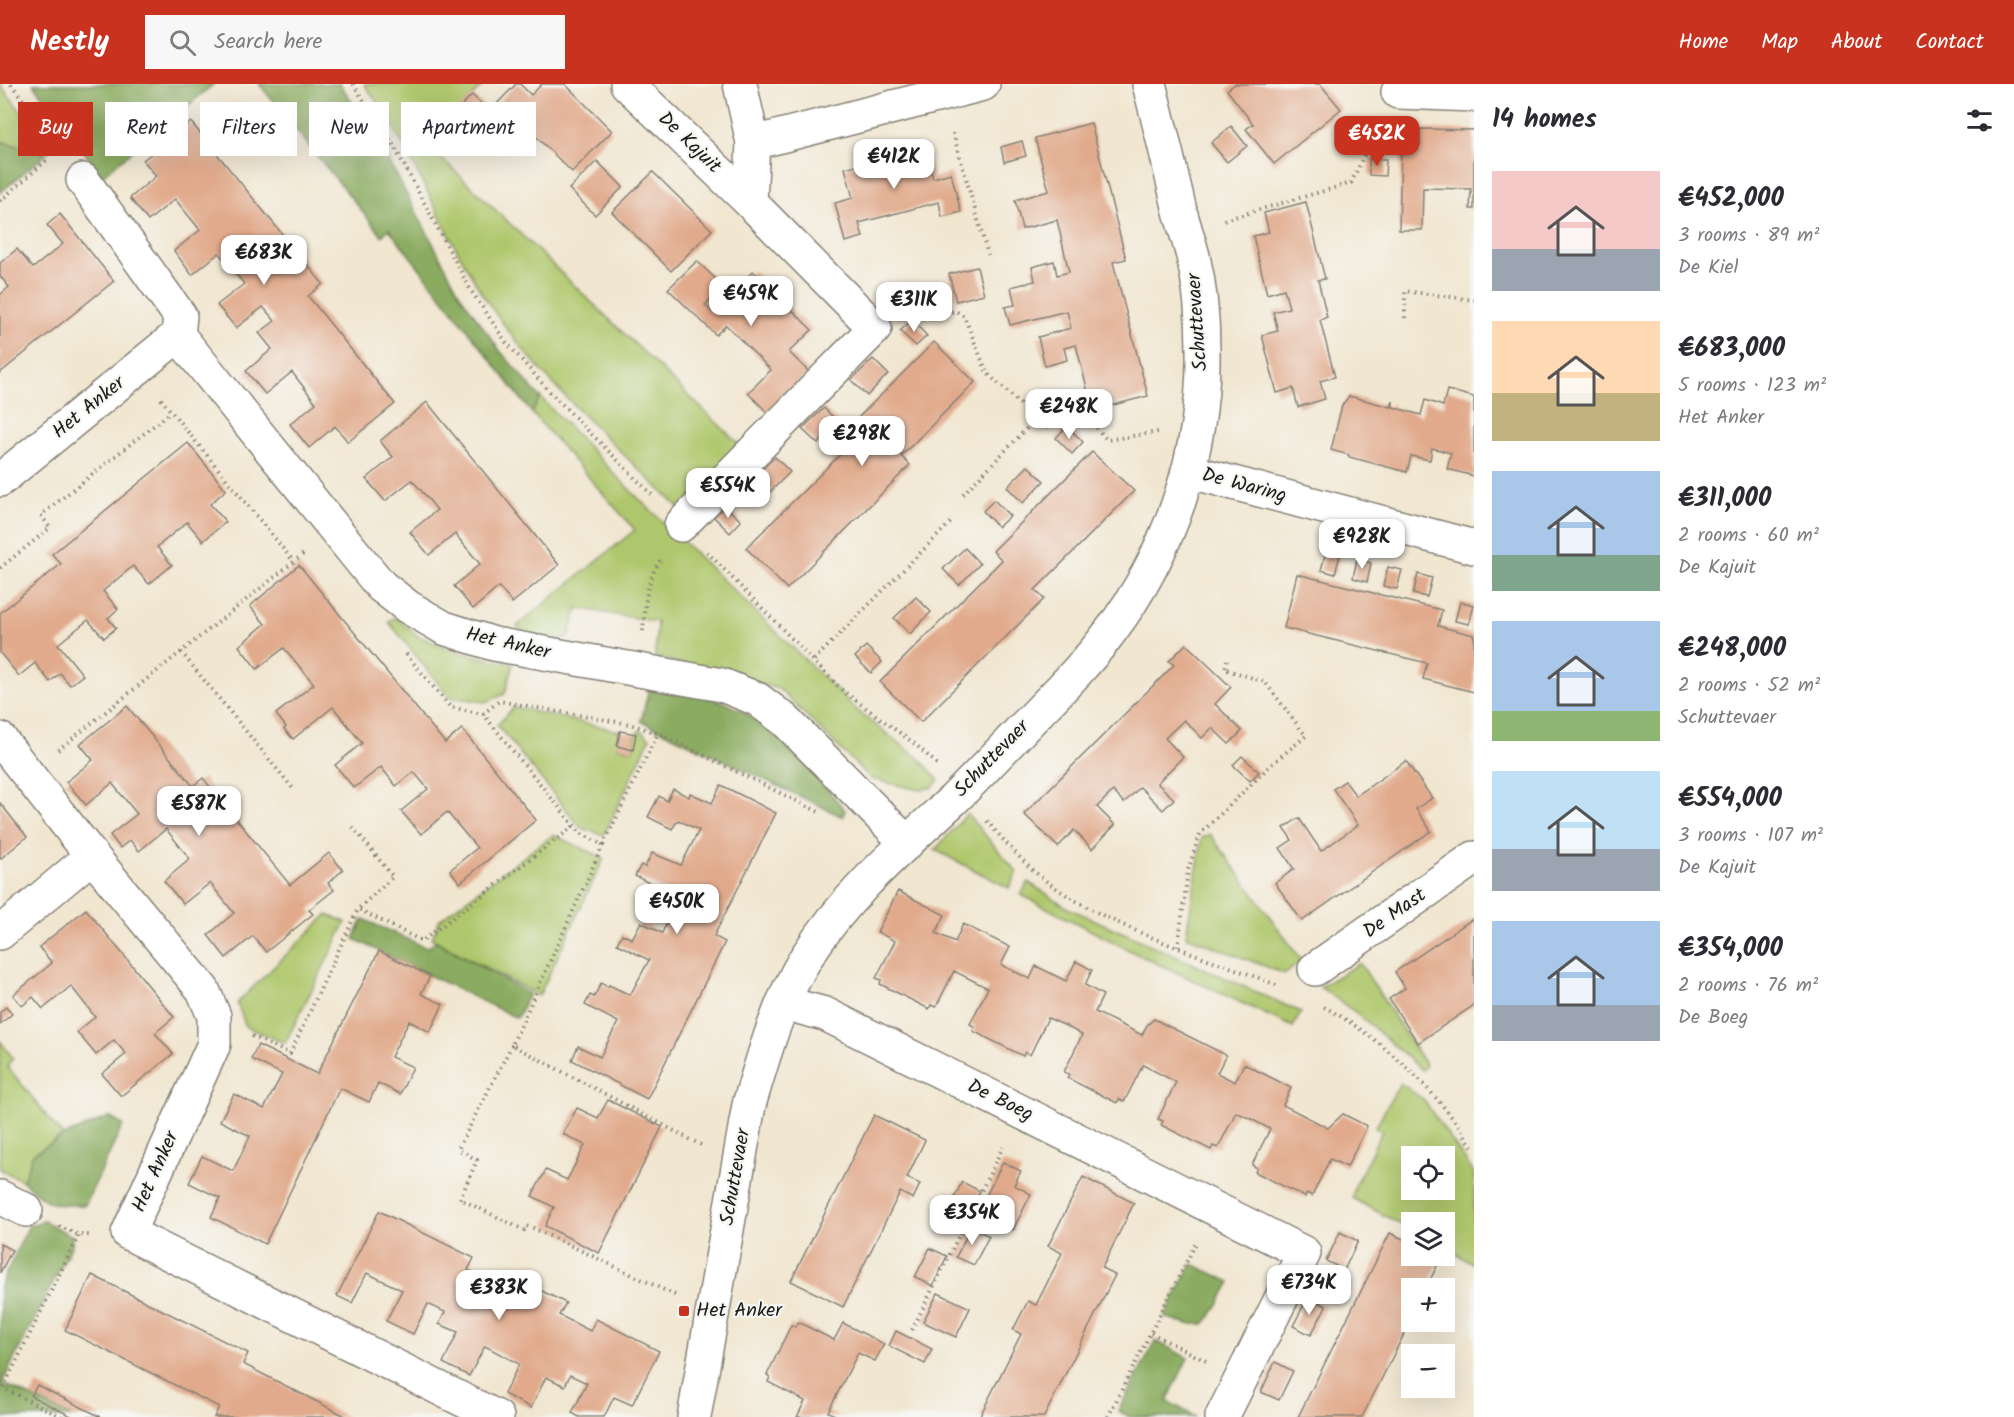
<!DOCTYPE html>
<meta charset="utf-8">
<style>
body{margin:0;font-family:Kalam,sans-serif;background:#f7f7f7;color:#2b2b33;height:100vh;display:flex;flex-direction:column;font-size:22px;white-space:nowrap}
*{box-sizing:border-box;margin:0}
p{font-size:20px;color:#7c7c81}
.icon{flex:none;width:33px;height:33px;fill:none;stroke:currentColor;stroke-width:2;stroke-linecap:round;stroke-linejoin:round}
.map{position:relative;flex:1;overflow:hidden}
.drawer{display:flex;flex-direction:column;background:#fff;width:540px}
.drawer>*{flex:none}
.banner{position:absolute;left:18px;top:18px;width:570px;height:54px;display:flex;gap:12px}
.tools{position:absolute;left:1401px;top:1062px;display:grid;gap:12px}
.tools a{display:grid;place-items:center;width:54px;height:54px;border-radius:0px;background:#fff;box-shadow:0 6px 24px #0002;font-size:30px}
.price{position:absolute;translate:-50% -51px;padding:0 14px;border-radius:12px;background:#fff;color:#222;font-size:20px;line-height:39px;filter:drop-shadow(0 2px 3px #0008)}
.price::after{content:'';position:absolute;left:50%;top:36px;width:18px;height:14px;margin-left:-9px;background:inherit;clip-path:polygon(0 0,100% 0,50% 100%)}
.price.active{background:#c8321e;color:#fff}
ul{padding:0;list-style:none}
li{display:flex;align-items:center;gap:18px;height:150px;padding:0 18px}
li span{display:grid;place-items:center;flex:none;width:168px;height:120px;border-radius:0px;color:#555}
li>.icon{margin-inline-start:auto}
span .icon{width:72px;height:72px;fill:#fffc;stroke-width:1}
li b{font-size:26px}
h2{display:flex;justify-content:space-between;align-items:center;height:72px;padding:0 18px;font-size:26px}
.pill{padding:0 21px;border-radius:0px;background:#fff;box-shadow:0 6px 24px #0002;font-size:21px;line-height:54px}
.pill.active{background:#c8321e;color:#fff}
header{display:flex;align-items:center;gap:36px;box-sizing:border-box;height:84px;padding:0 30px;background:#c8321e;color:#fff}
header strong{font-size:28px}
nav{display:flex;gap:33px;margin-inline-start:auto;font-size:21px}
.search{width:420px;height:54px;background:#f7f7f7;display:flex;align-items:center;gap:15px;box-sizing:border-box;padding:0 21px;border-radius:0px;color:#7c7c81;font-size:22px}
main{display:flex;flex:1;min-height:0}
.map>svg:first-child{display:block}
.green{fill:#afc76c;stroke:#667244;stroke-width:1.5;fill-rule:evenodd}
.forest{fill:#8bac60;stroke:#54643e;stroke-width:1.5}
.building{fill:#e1aa8c}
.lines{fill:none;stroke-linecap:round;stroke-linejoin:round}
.minor-casing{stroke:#868176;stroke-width:36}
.path{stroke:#868176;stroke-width:4;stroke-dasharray:1.5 4.5;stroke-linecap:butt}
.minor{stroke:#fff;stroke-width:33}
.poi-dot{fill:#c8321e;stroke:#f6f6f2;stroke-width:2}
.labels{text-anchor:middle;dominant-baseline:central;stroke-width:4.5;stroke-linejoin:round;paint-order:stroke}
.street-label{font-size:20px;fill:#1c1c1c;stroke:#f6f6f2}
.poi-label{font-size:20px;fill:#1c1c1c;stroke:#f6f6f2;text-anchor:start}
</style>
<header>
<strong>Nestly</strong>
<div class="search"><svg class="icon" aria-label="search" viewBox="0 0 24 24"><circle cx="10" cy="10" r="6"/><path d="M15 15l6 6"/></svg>Search here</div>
<nav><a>Home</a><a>Map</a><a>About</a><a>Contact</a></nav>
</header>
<main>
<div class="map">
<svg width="1474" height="1333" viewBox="0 0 1474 1333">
<rect width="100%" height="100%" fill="#f6f6f2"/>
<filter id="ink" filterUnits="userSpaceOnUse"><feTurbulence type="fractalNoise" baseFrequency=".0167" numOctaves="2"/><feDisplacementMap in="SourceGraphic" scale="12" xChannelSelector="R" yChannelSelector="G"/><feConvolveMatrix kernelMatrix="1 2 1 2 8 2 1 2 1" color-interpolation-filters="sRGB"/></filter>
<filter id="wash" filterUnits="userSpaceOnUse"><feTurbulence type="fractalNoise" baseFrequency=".008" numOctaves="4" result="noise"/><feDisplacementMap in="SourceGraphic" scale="24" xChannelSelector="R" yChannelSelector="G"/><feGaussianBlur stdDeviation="1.35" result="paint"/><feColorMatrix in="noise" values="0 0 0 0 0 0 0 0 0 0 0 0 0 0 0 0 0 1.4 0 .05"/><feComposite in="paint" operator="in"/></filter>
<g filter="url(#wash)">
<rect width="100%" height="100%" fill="#f1e6d0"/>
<g class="green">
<path d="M0,0L50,66L46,70L0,57Z"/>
<path d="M364,0H484L426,59L741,362L681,426C612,358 536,293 483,211C440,143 413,65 364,0Z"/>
<path d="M540,313L633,409L861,630L920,675L939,696L933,703L919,706L871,695L779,605L655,573L657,538L578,524L568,554L530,556L517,542L635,446L532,329Z"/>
<path d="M395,533L418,552L457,568L513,580L505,610L486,618L449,613L389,538Z"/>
<path d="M514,623L620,647L617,663L633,666L636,650L640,646L650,654L604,751L581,744L497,641Z"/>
<path d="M967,730L1017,788L1009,804L935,766Z"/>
<path d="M1210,750L1302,877L1285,890L1186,852L1202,754Z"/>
<path d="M553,751L604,774L539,912L432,855L439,836Z"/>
<path d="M1028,798L1068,824L1301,928L1293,943L1137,870L1021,811Z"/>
<path d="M327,831L346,838L285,959L246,943L237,919Z"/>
<path d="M1360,879L1426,982L1422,986L1359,931L1320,903Z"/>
<path d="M0,957L13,974L7,982L63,1052L33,1070L23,1097L0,1085Z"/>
<path d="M1400,999L1423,1015L1474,1089V1180L1445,1164L1444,1138H1412L1411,1146L1352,1114L1355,1102L1382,1047L1375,1044ZM1412,1072H1444V1106H1412Z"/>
</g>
<g class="forest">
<path d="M33,0H214L102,92Z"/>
<path d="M259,0H340L362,33L397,92L461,212L501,268L540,313L532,329L389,145L382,152Z"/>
<path d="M0,57L46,70L0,109Z"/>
<path d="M649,605C668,608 689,608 708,613C769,630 806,681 845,726L843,733L641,637Z"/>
<path d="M363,835L427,864L436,857L529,910L517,934L354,855Z"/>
<path d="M109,1033L123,1041L85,1121C50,1121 48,1122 23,1097L33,1070L63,1052Z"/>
<path d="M44,1137L72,1152V1161L2,1299L72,1333H0V1202L29,1141Z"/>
<path d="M1192,1180L1231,1198L1211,1232L1204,1240H1188L1164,1233Z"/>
<path d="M1156,1257L1188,1274L1167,1317L1196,1333H1130L1118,1327Z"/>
</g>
<g id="blocks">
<g class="building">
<path d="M516,0H520L531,11L542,0H565L612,47L572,88L513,30L503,40L490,27Z"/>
<path d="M1235,0H1320L1341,25L1274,80L1246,45L1253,40L1227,6Z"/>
<path d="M472,11L484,22L466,41L454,29Z"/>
<path d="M191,38L323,200L308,212L395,320L348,358L335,342L309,364L290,340L316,319L292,288L265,310L246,287L272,265L259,249L275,237L263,223L236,244L217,221L244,200L219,169L192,191L174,167L200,146L175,115L148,137L130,114L156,92L143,76Z"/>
<path d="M1091,39L1126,175L1113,178L1148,312L1060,335L1056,320L1089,312L1076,261L1064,264L1067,276L1045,282L1038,253L1071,244L1067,227L1010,241L1005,223L1015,221L1011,203L1035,197L1032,183L1054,177L1057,191L1069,188L1057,136L1022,145L1015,116L1049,107L1035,54Z"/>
<path d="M1231,42L1247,62L1227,78L1211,59Z"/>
<path d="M1420,45L1474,46V125H1470L1471,105L1423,104L1422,146H1399L1401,61H1420Z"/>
<path d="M1022,57L1026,72L1004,78L1001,63Z"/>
<path d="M925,63L933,94L951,89L961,128L942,133L939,118L859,139L863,153L845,158L835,119L853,114L845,84Z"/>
<path d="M1369,75H1386L1385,92L1369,91Z"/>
<path d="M597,77L623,103L595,131L569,105Z"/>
<path d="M653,88L712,146L671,187L612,128Z"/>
<path d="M1306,118L1325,195L1318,196L1327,233L1320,236L1335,293L1320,297L1325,315L1298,323L1293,304L1277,309L1262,251L1278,247L1273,228L1289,224L1284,205L1267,210L1253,152L1269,148L1264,129Z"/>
<path d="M60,130L114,197L0,289V211L9,203L0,192V179L17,165L33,184L63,160L47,141Z"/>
<path d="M697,177L723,202L705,221L712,228L753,187L812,246L789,268L809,288L768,329L748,309L771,286L726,241L716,251L668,205Z"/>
<path d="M977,183L984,210L956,217L949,190Z"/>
<path d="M912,236L927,252L916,262L900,247Z"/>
<path d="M934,258L975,298L901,372L910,381L787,505L746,464L869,342L859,333Z"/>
<path d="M873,275L888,290L867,312L851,296Z"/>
<path d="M1447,306L1474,313V392L1447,385L1451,369L1432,364L1430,376L1411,372L1407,388L1349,373V371L1331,366L1342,321L1349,312L1391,323L1393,317V323L1421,331L1425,316L1443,322Z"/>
<path d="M427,318L559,481L512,519L499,503L473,525L454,502L480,480L455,450L429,471L410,448L437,426L425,411L412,396L385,417L366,395L393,373L380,357Z"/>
<path d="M824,324L839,339L818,360L802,345Z"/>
<path d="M1067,342L1083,358L1072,370L1056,354Z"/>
<path d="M188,359L226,406L210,420L226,438L203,457L187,438L157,463L172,481L160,491L149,500L133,482L103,507L118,525L108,534L116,544L104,554L88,536L58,560L83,591L70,601L60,589L50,598L35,579L19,592L0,569V529L61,480L52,470Z"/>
<path d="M1092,368L1134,407L1035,506L1044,515L921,638L880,598L1002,476L993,467Z"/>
<path d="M775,373L790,388L769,409L753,394Z"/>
<path d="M1028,382L1044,397L1023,419L1007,403Z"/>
<path d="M994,416L1010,432L998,443L983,427Z"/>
<path d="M725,422L741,437L730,449L714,433Z"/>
<path d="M965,464L980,480L959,501L943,485Z"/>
<path d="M1326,468L1340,471L1335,490L1321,486Z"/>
<path d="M1357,475L1371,479L1367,498L1353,494Z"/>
<path d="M299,481L445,659L462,645L536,736L460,799L450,786L477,764L447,728L421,750L401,727L428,705L414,688L396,702L381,683L354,704L335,681L362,659L333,623L293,655L284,645L286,643L276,630L314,600L284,564L257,585L239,562L265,540L250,522Z"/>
<path d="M1388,483L1402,486L1397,505L1383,502Z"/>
<path d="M1297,490L1442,526L1438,542L1474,551V608L1423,595L1427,579L1284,544Z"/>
<path d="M1418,490L1432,494L1427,513L1413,510Z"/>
<path d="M916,513L931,528L910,550L894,534Z"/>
<path d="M1460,518L1474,521L1469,540L1455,537Z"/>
<path d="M1186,560L1231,603L1215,620L1242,647L1229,660L1212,644L1202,654L1184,636L1165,654L1183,673L1157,699L1174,715L1163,726L1140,703L1124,719L1113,707L1097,723L1115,741L1092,765L1074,746L1058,763L1024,730L1174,581L1169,577Z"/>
<path d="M866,562L882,578L871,589L855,573Z"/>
<path d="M127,622L193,702L203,694L290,801L329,769L343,786L328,799L334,806L309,826L313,830L266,868L253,852L226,874L208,851L234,829L210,799L183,820L164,797L190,775L166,745L139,767L130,756L120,764L110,751L137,730L112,699L86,721L66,698L93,676L80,660Z"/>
<path d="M620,647L636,650L633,666L617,662Z"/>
<path d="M1242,672L1259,688L1250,697L1233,681Z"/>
<path d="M1406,677L1432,714L1416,725L1431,747L1302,837L1275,799L1294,785L1280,764L1292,756L1284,744L1299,734L1321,767L1358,741L1333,705L1345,697L1356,712Z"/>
<path d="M721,701L776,729L714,852L725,858L647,1015L572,976L578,962L600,973L618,938L585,921L590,911L594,913L601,899L608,903L609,901L630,911L649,876L617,860L622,850L632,855L641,838L662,849L670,832L659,827L668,808L635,792L641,781L645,783L652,769L681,781L699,746L678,736L672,745L648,733L659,712L667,717L673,705L689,713L690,709L712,719Z"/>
<path d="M0,719L27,753L0,775Z"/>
<path d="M898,807L945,831L936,849L955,858L963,840L1010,863L1001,881L1030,895L1036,882L1066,897L1076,877L1092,886L1085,901L1103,911L1095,928L1142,951L1147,941L1154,935L1226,971L1217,989L1235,998L1244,980L1274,995L1291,1004L1283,1021L1328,1044L1343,1030L1367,1042L1347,1083L1330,1075L1312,1112L1307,1109L1305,1113L1255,1088L1257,1084L1252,1081L1270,1045L1253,1036L1236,1028L1218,1064L1213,1062L1211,1066L1161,1041L1163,1037L1158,1035L1176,998L1143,981L1124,1018L1119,1015L1117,1019L1067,994L1069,990L1064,988L1082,951L1066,942L1048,934L1030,971L1025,968L1023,972L973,947L975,943L970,940L988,904L954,887L936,923L931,921L929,925L880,900L881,896L876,894L895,857L877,848Z"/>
<path d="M86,825L174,933L155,949L173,970L121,1012L102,990L126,970L114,956L96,971L77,948L95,933L71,902L43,925L33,913L22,922L13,911L52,879L39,863Z"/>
<path d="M1474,834V921L1418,959L1389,915L1405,904L1395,888Z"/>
<path d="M379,867L430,892L421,910L443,920L430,948L409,937L391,973L413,983L400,1010L378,999L369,1018L340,1004L265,1160L211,1133L220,1114L189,1099L202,1072L233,1087L250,1052L220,1037L234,1010L264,1025L282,990L251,975L258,961L317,990Z"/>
<path d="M6,923L12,930L0,940V928Z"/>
<path d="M608,1016L662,1043L599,1169L545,1142L554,1123L532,1112L546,1086L567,1096L585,1061L563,1050L577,1024L598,1034Z"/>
<path d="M874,1031L925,1056L907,1094L920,1100L913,1115L900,1108L843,1223L791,1197Z"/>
<path d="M1003,1078L1021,1087L1014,1101L1031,1110L1013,1146L978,1128Z"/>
<path d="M1083,1093L1134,1119L1102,1184L1115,1191L1044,1333H983L980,1332L1021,1250L1013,1246L1028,1217L1036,1221L1062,1169L1048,1162Z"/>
<path d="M962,1098L980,1107L965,1136L948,1127Z"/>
<path d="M379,1127L474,1174L468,1186L529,1216L536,1204L566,1219L559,1231L590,1247L596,1235L659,1267L632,1321L614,1313L604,1333H579L572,1329L587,1299L570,1291L565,1302L546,1293L531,1324L504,1310L519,1280L485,1262L469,1292L443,1279L458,1248L439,1240L445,1228L428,1220L413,1250L386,1237L402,1206L367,1189L352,1219L337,1212Z"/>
<path d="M971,1143L989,1152L974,1181L956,1173Z"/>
<path d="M1340,1148L1358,1157L1344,1186L1326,1177Z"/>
<path d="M1390,1149L1412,1159V1172H1436L1441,1174L1426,1204H1412V1234L1376,1306L1362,1333H1298Z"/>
<path d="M0,1160L12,1166L0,1189Z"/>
<path d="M930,1164L947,1172L933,1202L915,1193Z"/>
<path d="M92,1191L248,1269L243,1280L347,1333H214L219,1323L65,1246Z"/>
<path d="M938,1209L970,1224L956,1253L923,1238Z"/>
<path d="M1308,1213L1326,1222L1311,1251L1293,1242Z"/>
<path d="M798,1238L834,1256L843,1239L884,1260L875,1277L858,1269L828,1328L839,1333H797L805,1317L768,1298L770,1293L767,1291L791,1241L796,1243Z"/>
<path d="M896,1247L932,1265L925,1280L889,1262Z"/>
<path d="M1275,1278L1293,1287L1279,1316L1261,1308Z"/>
<path d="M37,1301L101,1333H73L31,1312Z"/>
</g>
</g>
</g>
<g filter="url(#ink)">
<use href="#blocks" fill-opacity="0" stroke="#868176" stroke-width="1.5"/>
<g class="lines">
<g class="minor-casing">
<g id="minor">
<path d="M627,0L750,118"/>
<path d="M1398,8L1474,11"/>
<path d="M753,59L983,0"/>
<path d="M83,96L180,232L178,251"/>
<path d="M1188,387L1474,463"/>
<path d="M0,396L178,251L381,502L408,523L444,544L494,560L722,601L757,615L785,636L907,759"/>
<path d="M681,441L875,244L750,118L753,59L740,0"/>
<path d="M0,655L92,772L203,906L214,932V960L128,1149L497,1333"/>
<path d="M0,849L92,772"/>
<path d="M1315,885L1474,774"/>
<path d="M783,919L825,930L1304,1169L1222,1333"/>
<path d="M0,1113L26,1126"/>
<path d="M694,1333L749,1021C764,970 779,917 807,872C845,812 900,765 952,717C976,694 999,669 1022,645C1053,613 1084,583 1110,548C1170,469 1205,366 1203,266C1203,236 1200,202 1193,172C1189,157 1184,142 1180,127C1170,84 1160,42 1149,0"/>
</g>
</g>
<g class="path">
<path d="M11,0L61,66"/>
<path d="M353,0L394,62L470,205L506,258L548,306L654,413"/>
<path d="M953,49L988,171"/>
<path d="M0,117L49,74"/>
<path d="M1224,136L1351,99L1378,41"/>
<path d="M910,234H923L956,227L964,232L987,289L1045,343L1091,337L1107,356L1158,348"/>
<path d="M1405,234V207L1474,216"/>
<path d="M161,315L294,478"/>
<path d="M963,410L1036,335"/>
<path d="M707,468L843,607L915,660L937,680"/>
<path d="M0,484L50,444L41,431L171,328"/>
<path d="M643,547C645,522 646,495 662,474"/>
<path d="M181,568L295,707"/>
<path d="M406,570L450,623L483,630L580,749L603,761L658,649"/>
<path d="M814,576L951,438"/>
<path d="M483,630L499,617L629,640L658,649L819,728"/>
<path d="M58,666L306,468"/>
<path d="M987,737C1007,760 1027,784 1053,802C1121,849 1203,871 1279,902"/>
<path d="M353,743L393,793L358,825"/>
<path d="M603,761L512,961L701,1061"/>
<path d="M1178,863L1188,786L1200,750L1273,679L1306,652L1265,598L1225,585L1227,576"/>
<path d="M1324,923C1380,952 1442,1011 1474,1066"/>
<path d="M252,952L290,970L358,825L422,857L574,742"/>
<path d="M512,961L458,1065L477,1076L460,1115L524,1146L526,1142L533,1144L675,1211"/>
<path d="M59,1142L79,1151H92"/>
<path d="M912,1246L1003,1063"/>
<path d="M1151,1249L1206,1277"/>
<path d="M62,1333L3,1304L79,1151"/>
<path d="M1108,1333L1197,1157"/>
</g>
<use href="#minor" class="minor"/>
</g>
</g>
<rect class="poi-dot" x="678" y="1221" width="12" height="12" rx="3"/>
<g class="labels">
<g class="street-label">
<text transform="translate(689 59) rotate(44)">De Kajuit</text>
<text transform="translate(1198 238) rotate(-94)">Schuttevaer</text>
<text transform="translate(89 324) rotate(-39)">Het Anker</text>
<text transform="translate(1244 402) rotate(15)">De Waring</text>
<text transform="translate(508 560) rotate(13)">Het Anker</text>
<text transform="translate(992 675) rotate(-46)">Schuttevaer</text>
<text transform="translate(1395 830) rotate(-35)">De Mast</text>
<text transform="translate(1000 1017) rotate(26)">De Boeg</text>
<text transform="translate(156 1088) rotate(-66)">Het Anker</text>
<text transform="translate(736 1093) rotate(-80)">Schuttevaer</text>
</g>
<g class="poi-label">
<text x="696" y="1227">Het Anker</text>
</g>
</g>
</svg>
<div class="tools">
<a><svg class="icon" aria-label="locate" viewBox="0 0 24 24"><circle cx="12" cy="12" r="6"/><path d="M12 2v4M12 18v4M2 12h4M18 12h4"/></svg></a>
<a><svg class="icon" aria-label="layers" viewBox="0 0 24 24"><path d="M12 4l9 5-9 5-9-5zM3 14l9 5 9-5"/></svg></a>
<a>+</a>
<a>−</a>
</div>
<b class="price active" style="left:1377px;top:83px">€452K</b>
<b class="price" style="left:894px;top:106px">€412K</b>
<b class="price" style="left:264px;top:202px">€683K</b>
<b class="price" style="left:751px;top:243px">€459K</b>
<b class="price" style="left:914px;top:249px">€311K</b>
<b class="price" style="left:1069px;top:356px">€248K</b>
<b class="price" style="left:862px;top:383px">€298K</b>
<b class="price" style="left:728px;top:435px">€554K</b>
<b class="price" style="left:1362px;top:486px">€928K</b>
<b class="price" style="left:199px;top:753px">€587K</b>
<b class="price" style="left:677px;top:851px">€450K</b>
<b class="price" style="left:972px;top:1162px">€354K</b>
<b class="price" style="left:1309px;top:1232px">€734K</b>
<b class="price" style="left:499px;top:1237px">€383K</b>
<div class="banner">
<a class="pill active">Buy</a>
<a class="pill">Rent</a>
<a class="pill">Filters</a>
<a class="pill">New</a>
<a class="pill">Apartment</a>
</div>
</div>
<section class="drawer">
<h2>14 homes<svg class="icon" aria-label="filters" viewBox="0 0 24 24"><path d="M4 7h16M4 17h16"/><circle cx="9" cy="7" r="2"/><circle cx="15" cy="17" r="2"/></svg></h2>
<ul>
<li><span style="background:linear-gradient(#f6c9c9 65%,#9aa5b1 0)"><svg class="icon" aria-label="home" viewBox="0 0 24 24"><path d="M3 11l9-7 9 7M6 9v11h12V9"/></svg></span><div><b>€452,000</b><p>3 rooms · 89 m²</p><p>De Kiel</p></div></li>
<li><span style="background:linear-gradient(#ffd9b3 60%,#c2b280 0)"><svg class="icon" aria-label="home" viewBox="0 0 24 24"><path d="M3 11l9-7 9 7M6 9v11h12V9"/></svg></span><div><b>€683,000</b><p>5 rooms · 123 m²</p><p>Het Anker</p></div></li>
<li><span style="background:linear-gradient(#a9c7e8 70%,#7fa58c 0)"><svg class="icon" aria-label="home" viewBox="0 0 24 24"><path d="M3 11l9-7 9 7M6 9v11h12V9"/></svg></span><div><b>€311,000</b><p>2 rooms · 60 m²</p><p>De Kajuit</p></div></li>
<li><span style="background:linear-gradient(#a9c7e8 75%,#8fb573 0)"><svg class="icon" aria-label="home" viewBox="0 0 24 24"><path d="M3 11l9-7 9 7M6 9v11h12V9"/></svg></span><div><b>€248,000</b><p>2 rooms · 52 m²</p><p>Schuttevaer</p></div></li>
<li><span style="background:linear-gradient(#bfe0f5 65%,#9aa5b1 0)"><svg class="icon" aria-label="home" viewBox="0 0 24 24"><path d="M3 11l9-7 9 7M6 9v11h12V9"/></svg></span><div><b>€554,000</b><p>3 rooms · 107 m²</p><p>De Kajuit</p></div></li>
<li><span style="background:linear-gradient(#a9c7e8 70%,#9aa5b1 0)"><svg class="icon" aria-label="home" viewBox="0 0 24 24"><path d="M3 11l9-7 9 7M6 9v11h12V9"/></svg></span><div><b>€354,000</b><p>2 rooms · 76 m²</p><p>De Boeg</p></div></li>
</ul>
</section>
</main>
